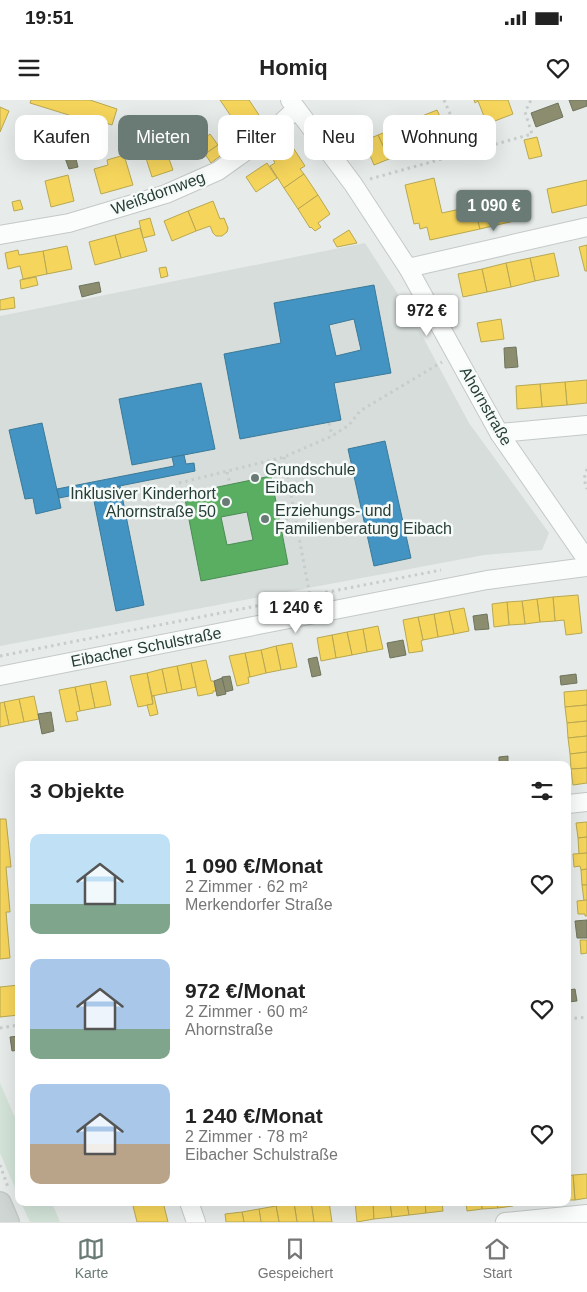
<!DOCTYPE html>
<html lang="de">
<meta charset="utf-8">
<style>
body{margin:0;font-family:Helvetica,sans-serif;background:#f6f6f6;color:#222;height:100vh;display:flex;flex-direction:column;font-size:19px;white-space:nowrap}
*{box-sizing:border-box;margin:0}
p{font-size:16px;color:#767676}
.icon{flex:none;width:28px;height:28px;fill:none;stroke:currentColor;stroke-width:2;stroke-linecap:round;stroke-linejoin:round}
.map{position:relative;flex:1;overflow:hidden}
.panel{position:absolute;left:15px;top:661px;width:556px;height:445px;display:flex;flex-direction:column;background:#fff;border-radius:10px;box-shadow:0 5px 20px #0002}
.panel>*{flex:none}
.banner{position:absolute;left:15px;top:15px;width:558px;height:45px;display:flex;gap:10px}
.price{position:absolute;translate:-50% -42px;padding:0 11px;border-radius:5px;background:#fff;color:#222;font-size:16px;line-height:32px;filter:drop-shadow(0 1px 2px #0008)}
.price::after{content:'';position:absolute;left:50%;top:30px;width:15px;height:11px;margin-left:-8px;background:inherit;clip-path:polygon(0 0,100% 0,50% 100%)}
.price.active{background:#6a7b76;color:#fff}
ul{padding:0;list-style:none}
li{display:flex;align-items:center;gap:15px;height:125px;padding:0 15px}
li span{display:grid;place-items:center;flex:none;width:140px;height:100px;border-radius:10px;color:#555}
li>.icon{margin-inline-start:auto}
span .icon{width:60px;height:60px;fill:#fffc;stroke-width:1}
li b{font-size:21px}
h2{display:flex;justify-content:space-between;align-items:center;height:60px;padding:0 15px;font-size:21px}
.pill{padding:0 18px;border-radius:10px;background:#fff;box-shadow:0 5px 20px #0002;font-size:18px;line-height:45px}
.pill.active{background:#6a7b76;color:#fff}
.status{display:flex;justify-content:space-between;align-items:center;height:35px;padding:0 25px;background:#fff;direction:ltr}
.status svg{height:14px;fill:currentColor}
header{display:flex;justify-content:space-between;align-items:center;height:65px;padding:0 15px;background:#fff;font-size:22px;font-weight:700}
.menu{display:flex;justify-content:space-around;align-items:center;height:70px;border-top:1px solid #e0e0e0;background:#fff;font-size:14px;color:#767676}
.menu a{display:grid;justify-items:center;gap:2px}
.menu .active{color:#6a7b76}
.map>svg:first-child{display:block}
.built{fill:#d6ddda}
.green{fill:#d3e3d8}
.homes{fill:#f6d55c;stroke:#b8a851}
.schools{fill:#4393c3;stroke:#3b7a99;fill-rule:evenodd}
.public{fill:#5aae61;stroke:#4b8c54;fill-rule:evenodd}
.industry{fill:#8c8c6e;stroke:#6e755e}
.lines{fill:none;stroke-linecap:round;stroke-linejoin:round}
.minor-casing{stroke:#c4c9c7;stroke-width:20}
.major-casing{stroke:#c3cac8;stroke-width:24}
.path{stroke:#c7cdcb;stroke-width:3;stroke-dasharray:2.5 4;stroke-linecap:butt}
.minor{stroke:#fbfcfc;stroke-width:18}
.major{stroke:#d0d6d4;stroke-width:21}
.poi-dot{fill:#6a7b76;stroke:#f6faf8;stroke-width:2}
.labels{text-anchor:middle;dominant-baseline:central;stroke-width:5;stroke-linejoin:round;paint-order:stroke}
.street-label{font-size:16px;fill:#273e37;stroke:#f6faf8}
.poi-label{font-size:16px;fill:#273e37;stroke:#f6faf8;text-anchor:start}
</style>
<div class="status"><b>19:51</b><svg viewBox="0 0 49 12"><path d="M0 12V9h3v3zM5 12V6h3v6zM10 12V3h3v9zM15 12V0h3v12zM26 1h20v11H26zM47 4h2v5h-2z"/></svg></div>
<header><svg class="icon" aria-label="menu" viewBox="0 0 24 24"><path d="M4 6h16M4 12h16M4 18h16"/></svg>Homiq<svg class="icon" aria-label="heart" viewBox="0 0 24 24"><path d="M12 20l-8-8c-3-5 5-10 8-4 3-6 11-1 8 4z"/></svg></header>
<div class="map">
<svg width="587" height="1122" viewBox="0 0 587 1122">
<rect width="100%" height="100%" fill="#e7ecea"/>
<path class="built" d="M365,143L410,213L469,323L549,433L542,450L484,455L0,546V216Z"/>
<g class="green">
<path d="M0,983L19,1027V1097L0,1053Z"/>
<path d="M21,1103H52L60,1122H30Z"/>
</g>
<g class="homes">
<path d="M31,0H90L117,9L112,25L102,22L101,25L30,3Z"/>
<path d="M220,0H249L259,15L239,28Z"/>
<path d="M474,0H508L513,14L487,24L478,1L475,3Z"/>
<path d="M0,7L9,11L0,32Z"/>
<path d="M437,10L443,23L448,21L455,38L441,45L438,38L433,40L422,16Z"/>
<path d="M422,16L433,40L418,46L408,23Z"/>
<path d="M163,17L166,28L159,31L164,45L151,49L142,24Z"/>
<path d="M408,23L418,46L403,52L393,29Z"/>
<path d="M393,29L403,52L389,59L378,35Z"/>
<path d="M210,34L218,45L205,54L197,44Z"/>
<path d="M378,35L389,59L374,65L364,41Z"/>
<path d="M537,37L542,56L529,59L524,40Z"/>
<path d="M78,39L82,53L65,58L61,43Z"/>
<path d="M164,45L173,70L152,77L144,52Z"/>
<path d="M218,45L224,53L211,63L205,54Z"/>
<path d="M292,46L305,66L300,69L304,74L284,88L270,66L275,63L273,59Z"/>
<path d="M124,55L133,85L101,94L94,69L108,65L107,60Z"/>
<path d="M267,63L277,78L256,92L246,77Z"/>
<path d="M304,74L318,95L298,109L284,88Z"/>
<path d="M68,75L74,101L51,107L45,81Z"/>
<path d="M434,78L442,113L474,106L480,129L430,140L427,127L420,129L419,123L414,124L405,85Z"/>
<path d="M587,80V105L552,113L547,89Z"/>
<path d="M318,95L330,114L318,123L321,127L315,131L311,127L310,128L298,109Z"/>
<path d="M522,95L527,118L480,129L474,106Z"/>
<path d="M20,100L23,109L14,111L12,102Z"/>
<path d="M213,101L220,119L224,118L228,128L227,132L222,136H216L213,133L210,126L196,131L188,111Z"/>
<path d="M188,111L196,131L172,141L164,121Z"/>
<path d="M150,118L155,135L143,138L139,121Z"/>
<path d="M140,128L147,151L121,158L115,135Z"/>
<path d="M349,130L357,143L337,147L333,140Z"/>
<path d="M115,135L121,158L95,165L89,142Z"/>
<path d="M587,145V171H585L579,147Z"/>
<path d="M67,146L72,169L47,174L43,151Z"/>
<path d="M18,150L19,155L43,151L47,174L23,179L20,166L8,169L5,153Z"/>
<path d="M554,153L559,176L535,181L530,158Z"/>
<path d="M530,158L535,181L511,187L506,163Z"/>
<path d="M506,163L511,187L487,192L482,169Z"/>
<path d="M166,167L168,176L161,178L159,168Z"/>
<path d="M482,169L487,192L463,197L458,174Z"/>
<path d="M36,177L38,185L21,189L20,180Z"/>
<path d="M14,197L15,208L0,210V200Z"/>
<path d="M501,219L504,239L481,242L477,223Z"/>
<path d="M587,280V303L567,305L565,282Z"/>
<path d="M565,282L567,305L542,307L540,284Z"/>
<path d="M540,284L542,307L517,309L516,286Z"/>
<path d="M578,495L582,533L566,535L564,520L555,521L553,497Z"/>
<path d="M553,497L555,521L540,522L537,499Z"/>
<path d="M537,499L540,522L525,524L522,501Z"/>
<path d="M522,501L525,524L509,525L507,502Z"/>
<path d="M507,502L509,525L494,527L492,504Z"/>
<path d="M464,508L469,531L454,534L449,511Z"/>
<path d="M449,511L454,534L438,537L434,514Z"/>
<path d="M434,514L438,537L423,540L418,517Z"/>
<path d="M418,517L423,540L421,541L423,551L409,553L403,520Z"/>
<path d="M378,526L383,549L367,552L363,529Z"/>
<path d="M363,529L367,552L352,555L347,532Z"/>
<path d="M347,532L352,555L336,558L332,535Z"/>
<path d="M332,535L336,558L321,561L317,538Z"/>
<path d="M292,543L297,567L281,570L276,546Z"/>
<path d="M276,546L281,570L266,573L261,550Z"/>
<path d="M261,550L266,573L250,577L245,553Z"/>
<path d="M245,553L250,577H248L249,583L237,586L229,556Z"/>
<path d="M206,560L211,581H214L216,591H213V593L198,596L191,563Z"/>
<path d="M191,563L196,587L182,590L177,566Z"/>
<path d="M177,566L182,590L167,593L162,569Z"/>
<path d="M162,569L167,593L152,596L147,573Z"/>
<path d="M147,573L153,604L138,607L130,576Z"/>
<path d="M106,581L111,605L95,608L90,584Z"/>
<path d="M90,584L95,608L80,611L75,587Z"/>
<path d="M75,587L80,611L76,612L78,620L66,622L59,590Z"/>
<path d="M587,590V605L565,607L564,592Z"/>
<path d="M34,596L39,619L24,622L19,599Z"/>
<path d="M152,596H154L158,614L150,616L147,605L153,604Z"/>
<path d="M19,599L24,622L9,625L4,602Z"/>
<path d="M4,602L9,625L0,627V603Z"/>
<path d="M587,605V621L567,623L565,607Z"/>
<path d="M587,621V636L568,638L567,623Z"/>
<path d="M587,636V652L570,654L568,638Z"/>
<path d="M587,652V668L571,669L570,654Z"/>
<path d="M587,668V683L573,685L571,669Z"/>
<path d="M0,719H6L11,767H6L10,812H6L10,858L0,859Z"/>
<path d="M587,722V737L578,738L576,723Z"/>
<path d="M587,737V753L579,754L578,738Z"/>
<path d="M587,753V769L581,770L580,766L574,767L573,754Z"/>
<path d="M587,769V785H582L581,770Z"/>
<path d="M582,785H587V800L584,801Z"/>
<path d="M587,800V816H585V814H578L577,801Z"/>
<path d="M580,840H587V853L581,854Z"/>
<path d="M19,885V915L0,917V887Z"/>
<path d="M587,1074V1098L575,1100L573,1075Z"/>
<path d="M573,1075L575,1100H568V1076Z"/>
<path d="M132,1102H163L168,1122H137Z"/>
<path d="M311,1102H329L332,1122H314Z"/>
<path d="M311,1102L314,1122H297L294,1103Z"/>
<path d="M355,1102H373L374,1119L357,1122Z"/>
<path d="M373,1102H390L392,1117L374,1119Z"/>
<path d="M390,1102H407L409,1115L392,1117Z"/>
<path d="M407,1102H425L426,1113L409,1115Z"/>
<path d="M425,1102H442L443,1111L426,1113Z"/>
<path d="M466,1102H482V1109L467,1111Z"/>
<path d="M482,1102H497L498,1108L482,1109Z"/>
<path d="M497,1102H513V1106L498,1108Z"/>
<path d="M294,1103L297,1122H279L276,1106Z"/>
<path d="M276,1106L279,1122H261L259,1109Z"/>
<path d="M259,1109L261,1122H244L242,1112Z"/>
<path d="M242,1112L244,1122H226L225,1114Z"/>
</g>
<g class="schools">
<path d="M374,185L391,273L334,283L341,320L240,339L224,254L281,243L274,203ZM354,219L361,250L336,256L329,225Z"/>
<path d="M201,283L215,349L132,365L119,299Z"/>
<path d="M42,323L61,408L36,414L33,398L25,399L9,330Z"/>
<path d="M385,341L411,458L374,466L348,349Z"/>
<path d="M184,355L186,364L194,363L195,371L59,398L57,389L174,366L172,357Z"/>
<path d="M120,386L144,505L116,511L92,391Z"/>
</g>
<path class="public" d="M271,376L288,464L201,481L184,394ZM247,412L253,440L227,445L221,417Z"/>
<g class="industry">
<path d="M569,0H587V6L573,11Z"/>
<path d="M558,3L563,17L536,27L531,13Z"/>
<path d="M75,55L78,67L69,69L65,58Z"/>
<path d="M99,182L101,192L82,197L79,186Z"/>
<path d="M516,247L518,267L505,268L504,248Z"/>
<path d="M487,514L489,529L475,530L473,516Z"/>
<path d="M403,540L406,555L390,558L387,543Z"/>
<path d="M317,557L321,575L312,577L308,559Z"/>
<path d="M576,574L577,583L561,585L560,576Z"/>
<path d="M230,576L233,590L225,592L222,577Z"/>
<path d="M222,578L226,594L217,596L214,581Z"/>
<path d="M51,612L54,631L42,634L38,614Z"/>
<path d="M508,656V665H499V657Z"/>
<path d="M587,820V838H577L575,821Z"/>
<path d="M575,889L577,901L568,902V890Z"/>
<path d="M19,936V950L12,951L10,937Z"/>
</g>
<g class="lines">
<g class="minor-casing">
<g id="minor">
<path d="M290,0L353,84L408,168L499,333L587,460"/>
<path d="M0,135L69,123L166,94L218,71L267,36L296,9"/>
<path d="M408,168L587,127"/>
<path d="M499,333L587,325"/>
<path d="M0,576L487,480L587,467"/>
<path d="M568,704L587,702"/>
<path d="M189,1102L196,1122"/>
<path d="M505,1122L587,1114"/>
</g>
</g>
<g class="major-casing">
<path id="major" d="M0,1103L8,1122"/>
</g>
<g class="path">
<path d="M444,0L467,52"/>
<path d="M370,79L532,34L525,12L531,0"/>
<path d="M329,323L332,336"/>
<path d="M284,357L310,496"/>
<path d="M587,369L584,379L587,389"/>
<path d="M227,372L230,384"/>
<path d="M179,383L284,357L332,336L349,325L360,311L442,262"/>
<path d="M279,421L295,417"/>
<path d="M0,556L441,470"/>
<path d="M568,919L587,917"/>
<path d="M0,928L19,925"/>
<path d="M0,1065L8,1087"/>
</g>
<use href="#minor" class="minor"/>
<use href="#major" class="major"/>
</g>
<g class="poi-dot">
<circle cx="255" cy="378" r="5"/>
<circle cx="226" cy="402" r="5"/>
<circle cx="265" cy="419" r="5"/>
</g>
<g class="labels">
<g class="street-label">
<text transform="translate(158 93) rotate(-20)">Weißdornweg</text>
<text transform="translate(486 306) rotate(60)">Ahornstraße</text>
<text transform="translate(146 547) rotate(-11)">Eibacher Schulstraße</text>
</g>
<g class="poi-label">
<text x="265" y="369">Grundschule<tspan x="265" dy="18">Eibach</tspan></text>
<text x="216" y="393" text-anchor="end">Inklusiver Kinderhort<tspan x="216" dy="18">Ahornstraße 50</tspan></text>
<text x="275" y="410">Erziehungs- und<tspan x="275" dy="18">Familienberatung Eibach</tspan></text>
</g>
</g>
</svg>
<b class="price active" style="left:494px;top:132px">1 090 €</b>
<b class="price" style="left:427px;top:237px">972 €</b>
<b class="price" style="left:296px;top:534px">1 240 €</b>
<div class="banner">
<a class="pill">Kaufen</a>
<a class="pill active">Mieten</a>
<a class="pill">Filter</a>
<a class="pill">Neu</a>
<a class="pill">Wohnung</a>
</div>
<section class="panel">
<h2>3 Objekte<svg class="icon" aria-label="filters" viewBox="0 0 24 24"><path d="M4 7h16M4 17h16"/><circle cx="9" cy="7" r="2"/><circle cx="15" cy="17" r="2"/></svg></h2>
<ul>
<li><span style="background:linear-gradient(#bfe0f5 70%,#7fa58c 0)"><svg class="icon" aria-label="home" viewBox="0 0 24 24"><path d="M3 11l9-7 9 7M6 9v11h12V9"/></svg></span><div><b>1 090 €/Monat</b><p>2 Zimmer · 62 m²</p><p>Merkendorfer Straße</p></div><svg class="icon" aria-label="heart" viewBox="0 0 24 24"><path d="M12 20l-8-8c-3-5 5-10 8-4 3-6 11-1 8 4z"/></svg></li>
<li><span style="background:linear-gradient(#a9c7e8 70%,#7fa58c 0)"><svg class="icon" aria-label="home" viewBox="0 0 24 24"><path d="M3 11l9-7 9 7M6 9v11h12V9"/></svg></span><div><b>972 €/Monat</b><p>2 Zimmer · 60 m²</p><p>Ahornstraße</p></div><svg class="icon" aria-label="heart" viewBox="0 0 24 24"><path d="M12 20l-8-8c-3-5 5-10 8-4 3-6 11-1 8 4z"/></svg></li>
<li><span style="background:linear-gradient(#a9c7e8 60%,#b9a48a 0)"><svg class="icon" aria-label="home" viewBox="0 0 24 24"><path d="M3 11l9-7 9 7M6 9v11h12V9"/></svg></span><div><b>1 240 €/Monat</b><p>2 Zimmer · 78 m²</p><p>Eibacher Schulstraße</p></div><svg class="icon" aria-label="heart" viewBox="0 0 24 24"><path d="M12 20l-8-8c-3-5 5-10 8-4 3-6 11-1 8 4z"/></svg></li>
</ul>
</section>
</div>
<nav class="menu">
<a class="active"><svg class="icon" aria-label="map" viewBox="0 0 24 24"><path d="M3 6l6-2 6 2 6-2v14l-6 2-6-2-6 2zM9 4v14M15 6v14"/></svg>Karte</a>
<a><svg class="icon" aria-label="saved" viewBox="0 0 24 24"><path d="M7 4h10v16l-5-4-5 4z"/></svg>Gespeichert</a>
<a><svg class="icon" aria-label="home" viewBox="0 0 24 24"><path d="M3 11l9-7 9 7M6 9v11h12V9"/></svg>Start</a>
</nav>
